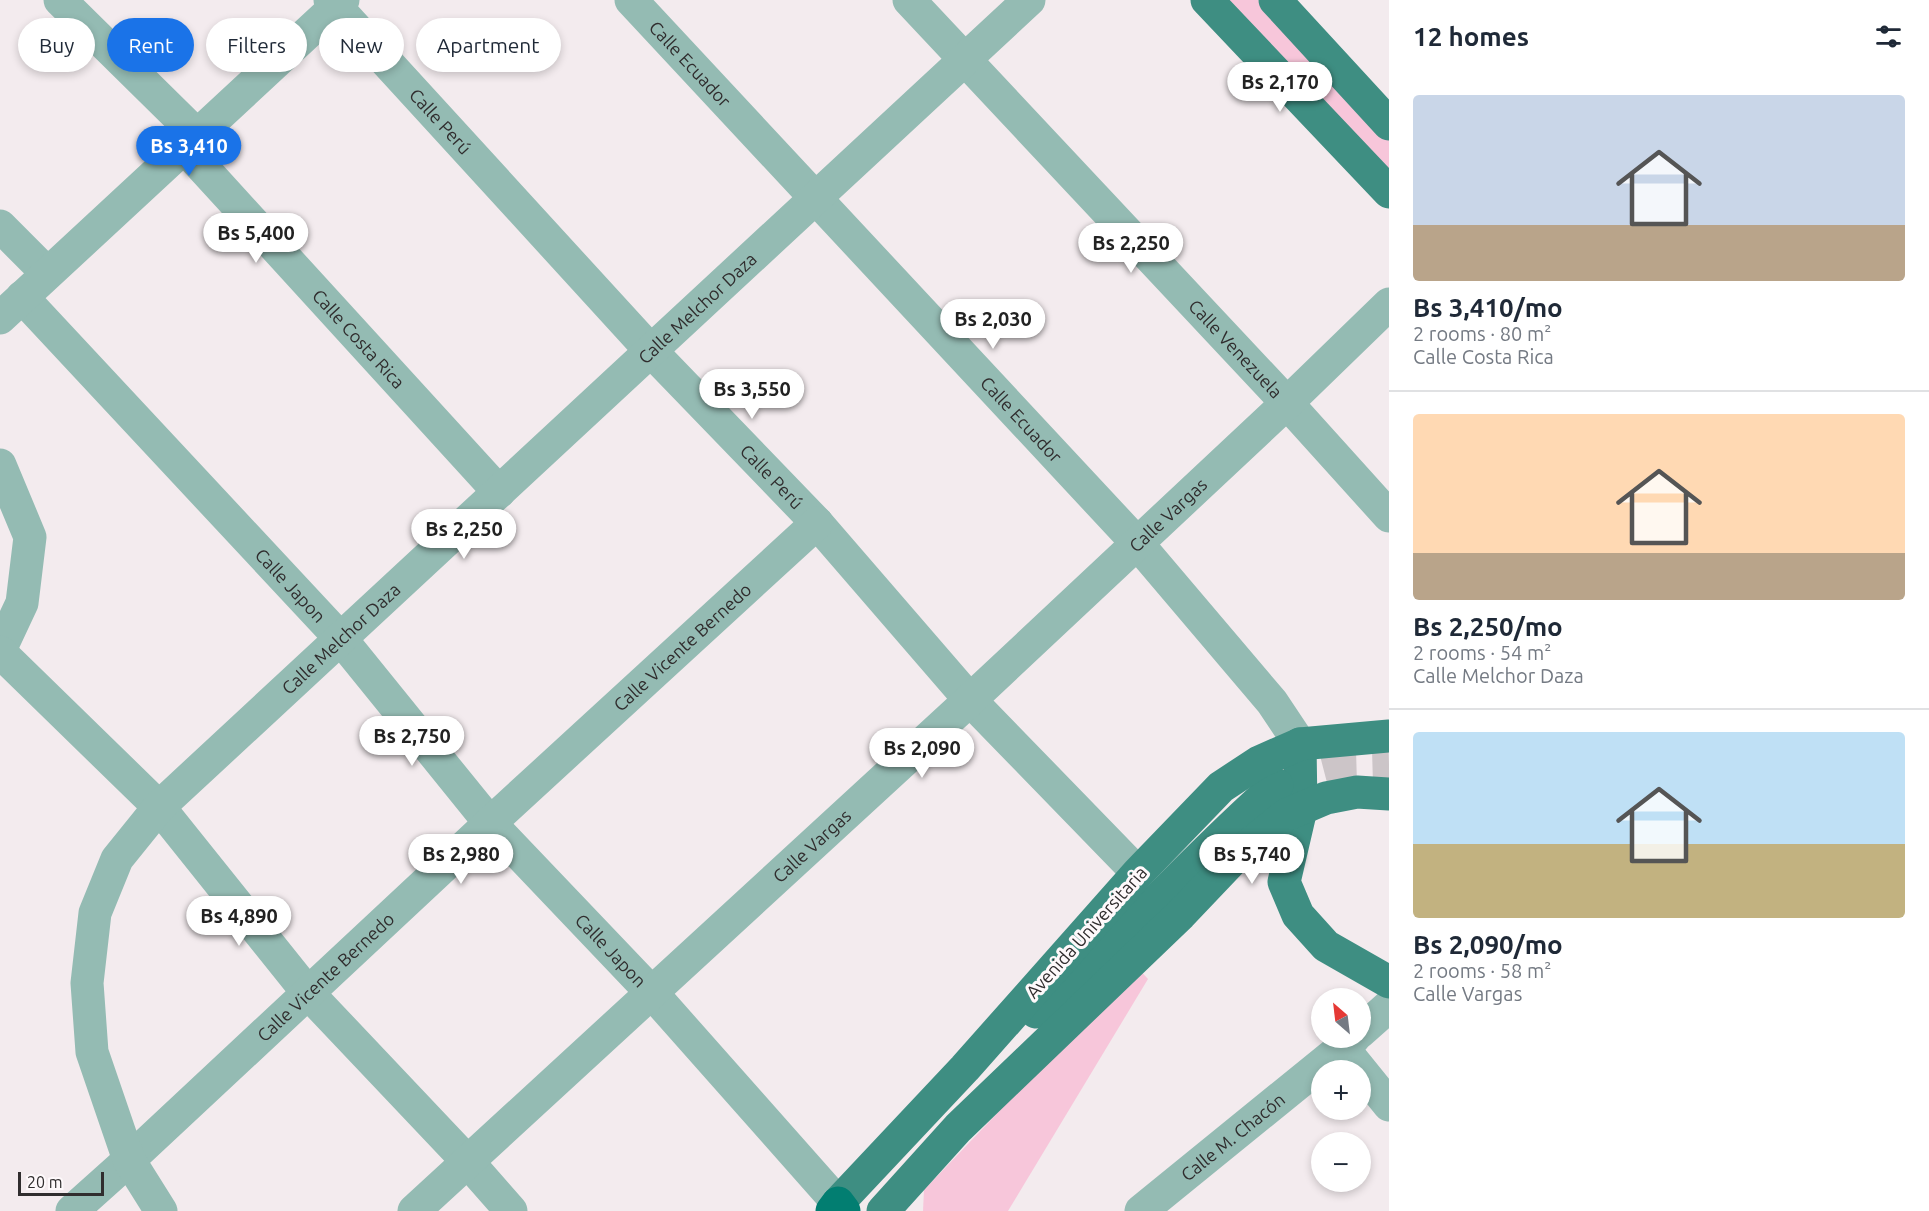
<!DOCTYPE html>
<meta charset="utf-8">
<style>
body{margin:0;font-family:Ubuntu,sans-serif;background:#f6f6f7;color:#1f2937;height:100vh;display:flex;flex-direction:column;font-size:22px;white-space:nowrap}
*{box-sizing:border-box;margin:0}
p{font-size:20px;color:#747a83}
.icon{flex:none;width:33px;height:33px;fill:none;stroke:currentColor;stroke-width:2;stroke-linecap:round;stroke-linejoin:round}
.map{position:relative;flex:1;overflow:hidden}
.drawer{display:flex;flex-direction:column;background:#fff;width:540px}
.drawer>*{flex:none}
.guide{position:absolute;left:18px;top:18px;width:570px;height:54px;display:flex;gap:12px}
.needle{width:39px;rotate:332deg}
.buttons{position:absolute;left:1311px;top:988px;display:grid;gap:12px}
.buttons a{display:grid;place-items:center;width:60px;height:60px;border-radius:50%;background:#fff;box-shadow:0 3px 9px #0003;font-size:30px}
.scale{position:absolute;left:18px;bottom:15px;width:86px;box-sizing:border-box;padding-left:6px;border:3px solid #302d2e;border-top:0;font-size:16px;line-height:21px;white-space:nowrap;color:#302d2e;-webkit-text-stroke:4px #fef9fb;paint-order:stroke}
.price{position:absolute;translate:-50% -51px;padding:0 14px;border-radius:21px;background:#fff;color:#222;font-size:20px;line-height:39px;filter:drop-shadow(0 2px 3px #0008)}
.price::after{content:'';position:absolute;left:50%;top:36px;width:18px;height:14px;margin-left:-9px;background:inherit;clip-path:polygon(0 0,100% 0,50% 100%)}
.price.active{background:#1a73e8;color:#fff}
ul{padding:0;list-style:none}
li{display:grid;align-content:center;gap:12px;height:318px;padding:0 24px}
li+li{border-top:2px solid #e0e1e3}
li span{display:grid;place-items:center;height:186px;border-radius:6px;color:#555}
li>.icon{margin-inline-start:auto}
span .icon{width:108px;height:108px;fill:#fffc;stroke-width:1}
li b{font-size:26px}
h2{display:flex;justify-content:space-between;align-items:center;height:72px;padding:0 24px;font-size:26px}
.chip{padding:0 21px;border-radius:27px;background:#fff;box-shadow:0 3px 9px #0003;font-size:21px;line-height:54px}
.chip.active{background:#1a73e8;color:#fff}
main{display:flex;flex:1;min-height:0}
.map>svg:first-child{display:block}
.green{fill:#f7c6da}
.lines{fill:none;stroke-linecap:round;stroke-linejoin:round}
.major-tunnel{stroke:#ccc5c8;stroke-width:33;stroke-dasharray:33 16;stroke-linecap:butt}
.minor{stroke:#94bbb3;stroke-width:33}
.major{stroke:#3e8e82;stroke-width:33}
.highway{stroke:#027e71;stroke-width:33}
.labels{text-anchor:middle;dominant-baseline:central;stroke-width:6;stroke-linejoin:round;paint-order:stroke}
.street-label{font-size:18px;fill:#302d2e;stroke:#fef9fb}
</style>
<main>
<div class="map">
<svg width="1389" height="1211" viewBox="0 0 1389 1211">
<rect width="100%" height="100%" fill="#f3ebee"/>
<g class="green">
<path d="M1227,0H1258L1389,140V173Z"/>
<path d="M1137,967L1148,979L1008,1211H923L924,1190Z"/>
</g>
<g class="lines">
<path class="major-tunnel" d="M1277,785L1354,765L1389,764"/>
<g class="minor">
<path id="s1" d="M60,0L197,135L194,158L499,492"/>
<path id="s2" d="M330,0L651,351L817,523L970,700L1138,873"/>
<path id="s3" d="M631,0L1137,543L1272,702L1300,744"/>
<path id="s4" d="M909,0L1287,403L1389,516"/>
<path d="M0,226L47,273"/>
<path id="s5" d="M22,297L341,639L490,823L652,993L838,1203"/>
<path d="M0,318L343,0"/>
<path d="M0,465L30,537L22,603L0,650"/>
<path d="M0,652L159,807L308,993L468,1162L511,1211"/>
<path d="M1360,1032L1389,1006"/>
<path d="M1343,1048L1389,1105"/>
<path id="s6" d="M72,1211L129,1160L490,823L817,523"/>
<path id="s7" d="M161,1211L129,1160L92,1052L87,983L95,913L117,859L159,807L1029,0"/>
<path id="s8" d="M414,1211L970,700L1287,403L1389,304"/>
<path id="s9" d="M1141,1211L1354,1038"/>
</g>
<g class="major">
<path d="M1207,0L1389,192"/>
<path d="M1275,0L1389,124"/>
<path d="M1300,744L1301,809L1284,882L1298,915L1326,946L1389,982"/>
<path d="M1036,1012C1122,943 1193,858 1277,785"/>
<path d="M837,1211L838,1203L965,1068L1138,873L1221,787L1259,762L1300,744L1389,736"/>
<path d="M883,1211L958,1128L1181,914L1239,853L1286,815L1326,798L1357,792L1389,794"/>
</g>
<path class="highway" d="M832,1211L838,1203L844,1211"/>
</g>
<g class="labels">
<g class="street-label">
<text stroke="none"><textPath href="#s3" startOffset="87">Calle Ecuador</textPath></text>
<text stroke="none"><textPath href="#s2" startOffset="164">Calle Perú</textPath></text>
<text stroke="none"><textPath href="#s7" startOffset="1173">Calle Melchor Daza</textPath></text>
<text stroke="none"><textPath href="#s1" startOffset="460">Calle Costa Rica</textPath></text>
<text stroke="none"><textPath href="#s4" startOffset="478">Calle Venezuela</textPath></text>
<text stroke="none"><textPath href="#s3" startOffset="573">Calle Ecuador</textPath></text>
<text stroke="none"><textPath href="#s2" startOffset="650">Calle Perú</textPath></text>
<text stroke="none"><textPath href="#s8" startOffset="1026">Calle Vargas</textPath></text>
<text stroke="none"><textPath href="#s5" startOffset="394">Calle Japon</textPath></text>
<text stroke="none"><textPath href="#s7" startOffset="687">Calle Melchor Daza</textPath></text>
<text stroke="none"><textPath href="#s6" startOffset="831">Calle Vicente Bernedo</textPath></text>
<text stroke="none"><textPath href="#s8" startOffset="540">Calle Vargas</textPath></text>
<text transform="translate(1086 932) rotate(-48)">Avenida Universitaria</text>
<text stroke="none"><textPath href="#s5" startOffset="880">Calle Japon</textPath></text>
<text stroke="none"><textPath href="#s6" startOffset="345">Calle Vicente Bernedo</textPath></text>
<text stroke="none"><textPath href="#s9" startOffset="118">Calle M. Chacón</textPath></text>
</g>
</g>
</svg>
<div class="buttons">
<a><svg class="needle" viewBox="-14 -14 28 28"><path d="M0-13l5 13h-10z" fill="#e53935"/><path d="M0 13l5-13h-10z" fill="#747a83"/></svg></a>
<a>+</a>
<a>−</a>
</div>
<div class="scale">20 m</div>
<b class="price" style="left:1280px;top:113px">Bs 2,170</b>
<b class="price active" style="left:189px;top:177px">Bs 3,410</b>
<b class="price" style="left:256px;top:264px">Bs 5,400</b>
<b class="price" style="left:1131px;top:274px">Bs 2,250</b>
<b class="price" style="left:993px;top:350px">Bs 2,030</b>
<b class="price" style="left:752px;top:420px">Bs 3,550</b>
<b class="price" style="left:464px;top:560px">Bs 2,250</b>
<b class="price" style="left:412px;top:767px">Bs 2,750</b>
<b class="price" style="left:922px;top:779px">Bs 2,090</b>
<b class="price" style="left:461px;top:885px">Bs 2,980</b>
<b class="price" style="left:1252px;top:885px">Bs 5,740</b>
<b class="price" style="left:239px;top:947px">Bs 4,890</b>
<div class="guide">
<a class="chip">Buy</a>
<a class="chip active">Rent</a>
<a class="chip">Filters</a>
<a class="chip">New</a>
<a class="chip">Apartment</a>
</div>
</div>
<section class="drawer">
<h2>12 homes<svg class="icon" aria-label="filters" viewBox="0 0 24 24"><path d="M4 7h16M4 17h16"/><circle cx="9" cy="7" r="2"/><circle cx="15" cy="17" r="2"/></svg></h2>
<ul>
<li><span style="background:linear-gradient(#c9d6e8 70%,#b9a48a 0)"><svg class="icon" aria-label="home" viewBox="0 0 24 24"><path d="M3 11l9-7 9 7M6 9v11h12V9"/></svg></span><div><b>Bs 3,410/mo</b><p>2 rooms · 80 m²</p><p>Calle Costa Rica</p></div></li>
<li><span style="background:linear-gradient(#ffd9b3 75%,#b9a48a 0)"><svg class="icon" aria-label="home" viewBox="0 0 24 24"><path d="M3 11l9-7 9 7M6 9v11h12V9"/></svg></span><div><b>Bs 2,250/mo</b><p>2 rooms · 54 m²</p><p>Calle Melchor Daza</p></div></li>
<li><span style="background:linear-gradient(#bfe0f5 60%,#c2b280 0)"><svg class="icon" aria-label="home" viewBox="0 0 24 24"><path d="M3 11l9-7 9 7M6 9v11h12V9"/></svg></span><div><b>Bs 2,090/mo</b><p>2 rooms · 58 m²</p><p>Calle Vargas</p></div></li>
</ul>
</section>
</main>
